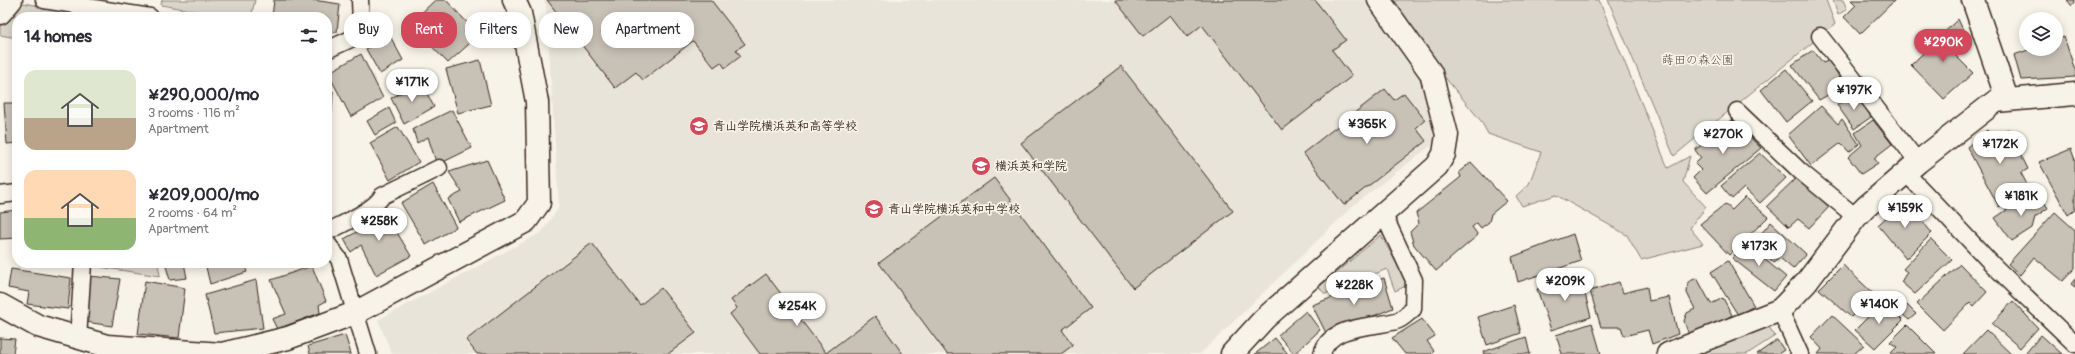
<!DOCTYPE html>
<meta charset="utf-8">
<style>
body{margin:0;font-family:Pangolin,"Klee One",sans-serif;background:#f7f7f7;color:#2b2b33;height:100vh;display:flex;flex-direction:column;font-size:15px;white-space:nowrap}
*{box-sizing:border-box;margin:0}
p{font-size:13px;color:#7c7c81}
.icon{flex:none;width:22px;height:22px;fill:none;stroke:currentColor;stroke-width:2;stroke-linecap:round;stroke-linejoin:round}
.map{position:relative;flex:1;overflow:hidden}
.sheet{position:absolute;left:12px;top:12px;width:320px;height:256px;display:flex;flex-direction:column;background:#fff;border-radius:16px;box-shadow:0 2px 10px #0003}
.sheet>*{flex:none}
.banner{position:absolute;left:344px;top:12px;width:380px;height:36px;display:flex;gap:8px}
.buttons{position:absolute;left:2019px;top:12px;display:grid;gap:8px}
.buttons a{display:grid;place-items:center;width:44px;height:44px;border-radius:50%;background:#fff;box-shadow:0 2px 10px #0003;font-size:20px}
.price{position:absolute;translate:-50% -34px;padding:0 9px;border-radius:14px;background:#fff;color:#222;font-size:13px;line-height:26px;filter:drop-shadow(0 1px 2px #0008)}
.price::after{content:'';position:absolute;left:50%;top:24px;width:12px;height:9px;margin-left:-6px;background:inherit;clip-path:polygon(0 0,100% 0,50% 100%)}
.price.selected{background:#d1495b;color:#fff}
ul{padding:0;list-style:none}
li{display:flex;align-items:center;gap:12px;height:100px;padding:0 12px}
li span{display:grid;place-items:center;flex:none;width:112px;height:80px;border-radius:12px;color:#555}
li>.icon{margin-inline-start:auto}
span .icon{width:48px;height:48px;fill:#fffc;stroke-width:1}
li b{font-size:17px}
h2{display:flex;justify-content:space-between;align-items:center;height:48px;padding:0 12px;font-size:17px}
.chip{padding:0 14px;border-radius:16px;background:#fff;box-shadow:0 2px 10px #0003;font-size:14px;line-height:36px}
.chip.selected{background:#d1495b;color:#fff}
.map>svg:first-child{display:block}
.built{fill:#e9e4d9}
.green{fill:#dbd6cb;stroke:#8b8074}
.building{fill:#c8c1b6;stroke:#3b2a1e}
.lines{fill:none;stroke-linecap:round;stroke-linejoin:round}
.lane-casing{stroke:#3b2a1e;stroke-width:19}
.street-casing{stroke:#3b2a1e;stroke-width:25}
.lane{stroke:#f7f3e8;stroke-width:16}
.street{stroke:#f7f3e8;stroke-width:22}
.labels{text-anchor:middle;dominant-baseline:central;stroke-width:3.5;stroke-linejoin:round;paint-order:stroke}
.park-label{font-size:12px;fill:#5b4c41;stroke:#f7f3e8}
.poi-label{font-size:12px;font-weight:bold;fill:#3b2a1e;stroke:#f7f3e8;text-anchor:start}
</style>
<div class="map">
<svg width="2075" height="354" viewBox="0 0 2075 354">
<rect width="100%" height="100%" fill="#f7f3e8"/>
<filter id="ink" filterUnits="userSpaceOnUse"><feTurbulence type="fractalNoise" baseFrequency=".025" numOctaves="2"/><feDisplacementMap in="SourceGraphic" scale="8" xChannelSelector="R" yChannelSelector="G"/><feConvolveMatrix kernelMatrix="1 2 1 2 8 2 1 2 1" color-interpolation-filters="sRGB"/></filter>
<g filter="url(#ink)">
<path class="built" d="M543,0H1375L1392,8L1456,107L1454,128L1355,204L1200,354H392L378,320L542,232L559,207L546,5Z"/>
<g class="green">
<path d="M162,0H255L251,17H229L161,5Z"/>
<path d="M1398,0H1599L1668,168L1690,156L1683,182L1706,207L1690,228L1703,244L1641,260L1627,235L1556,195L1522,206L1516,196L1529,184L1541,152L1488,134L1481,121L1438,69L1392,3Z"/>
<path d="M1608,0H1826L1835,24L1674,156Z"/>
<path d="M1833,0H1843L1847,9L1838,15Z"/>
<path d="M17,2L105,17H17V38L0,35V24Z"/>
<path d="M1381,235L1408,285L1395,291L1387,269L1325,294L1319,287Z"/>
<path d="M92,263H158L160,276L92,266Z"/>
<path d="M1767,324L1775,336L1747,354H1698Z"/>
</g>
<g class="building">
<path d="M274,0H313L340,4L337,32L327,34V17H272Z"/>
<path d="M435,0H446L479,35L448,63L410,24Z"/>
<path d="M547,0H711L745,44L736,50L741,56L725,68L721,62L714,67L693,41L643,80L636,72L615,88Z"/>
<path d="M1115,0H1315L1346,40L1332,50L1352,76L1282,130L1202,25L1187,37L1170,15L1143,36Z"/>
<path d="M1851,0H1895L1860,34L1844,17L1856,5Z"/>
<path d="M2067,0H2075V2L2072,6Z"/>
<path d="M1958,19L1964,32L1948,48L1973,73L1944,99L1911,65Z"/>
<path d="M390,36L403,60L380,74L366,49Z"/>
<path d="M2064,37L2075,70V77L2021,80L2014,55L2031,49H2056V40Z"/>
<path d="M1813,50L1823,63L1830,60L1844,86L1819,100L1792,65Z"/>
<path d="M361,54L383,98L351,117L328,73Z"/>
<path d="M480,60L491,105L458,113L446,69Z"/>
<path d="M1121,66L1233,211L1133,288L1021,143Z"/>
<path d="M1786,69L1812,101L1786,122L1761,90Z"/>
<path d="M421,82L434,107L404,124L391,98Z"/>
<path d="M1385,89L1394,100L1404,93L1425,120L1416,128L1426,141L1344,205L1303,153Z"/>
<path d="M327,91H333L332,112H327Z"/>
<path d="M1855,92L1871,117L1854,129L1837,105Z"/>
<path d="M4,103H17V143L7,144Z"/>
<path d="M1821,106L1838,124L1842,119L1859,144L1849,152L1841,143L1811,166L1788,135Z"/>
<path d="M389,108L396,123L375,135L367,121Z"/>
<path d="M452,110L472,148L437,165L428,137L417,143L413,129Z"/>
<path d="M1732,120L1761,148L1707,193L1693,178L1701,170L1695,164L1701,158L1695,150Z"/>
<path d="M1873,120L1892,144L1874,158L1878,163L1861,174L1848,157L1862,145L1855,133Z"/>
<path d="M398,127L419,162L390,180L370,143Z"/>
<path d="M2008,129L2028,169L2021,173L2029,188L1999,207L1967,147L1987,130L1992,138Z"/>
<path d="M2071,149L2075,160V210L2068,215L2039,162Z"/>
<path d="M1760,153L1786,178L1760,203L1744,188L1732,199L1721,186Z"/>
<path d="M487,160L505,200L459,222L448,199L462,192L449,172Z"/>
<path d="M1471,162L1507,201L1491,214L1489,222L1481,228L1477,223L1472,227L1478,235L1436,271L1414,245L1410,232L1419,223L1416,213L1461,177L1459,172Z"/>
<path d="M1797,177L1829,207L1809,228L1798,219L1789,227L1767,206Z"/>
<path d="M994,178L1091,308L1062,330L1073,345L1061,354H947L879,263Z"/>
<path d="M433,184L456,227L426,245L401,203Z"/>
<path d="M2038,193L2048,208L2035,217L2032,228L2012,241L1995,218L2023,199L2027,204Z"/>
<path d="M1745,197L1768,217L1729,255L1700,224L1725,204L1732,210Z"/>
<path d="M1905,200L1932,233L1906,259L1878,225Z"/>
<path d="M383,209L411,256L376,275L361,245L351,252L344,239L362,229L357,224Z"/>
<path d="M17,210V238L0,239V212Z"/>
<path d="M2055,212L2075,230V268L2063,281L2034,257L2020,275L2008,264Z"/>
<path d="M1771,222L1806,254L1793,269L1780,258L1774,263L1754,242Z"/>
<path d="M1573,234L1581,261L1518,282L1512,257Z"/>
<path d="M1931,239L1952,260L1915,294L1901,282L1907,272L1903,269Z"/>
<path d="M592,243L640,305L661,288L696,333L668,354H477L466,340Z"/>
<path d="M1746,244L1786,277L1774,291L1732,258Z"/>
<path d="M1728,261L1754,306L1738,315L1711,272Z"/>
<path d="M165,263H184L187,278L170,280Z"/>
<path d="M205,263H244L247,272L210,284Z"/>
<path d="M1960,264L1987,292L1974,306L1970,302L1943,330L1917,304Z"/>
<path d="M1843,265L1880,300L1866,312L1861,307L1851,317L1819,289Z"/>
<path d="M312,266L326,301L319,305L320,313L277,329L272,319L286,314L271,280Z"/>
<path d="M11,269L71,278L68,309L27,304L29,292L8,288Z"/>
<path d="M766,274L826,353L875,316L903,354H760L730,314L737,308L731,300Z"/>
<path d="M1580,275L1591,317L1551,330L1537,289Z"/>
<path d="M89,276L120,279L112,326L86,322Z"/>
<path d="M1384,278L1393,308L1327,335L1312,305Z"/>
<path d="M1697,278L1711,304L1723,298L1732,315L1721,322L1689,335L1684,321L1687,313L1695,309L1687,293L1688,282Z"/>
<path d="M2075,279V287L2071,284Z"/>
<path d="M256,280L263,328L214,333L205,295Z"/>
<path d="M145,281L185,288L179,338L138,334Z"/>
<path d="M1619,282L1623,293L1647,287L1649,301L1669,297L1678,334L1652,344L1648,330L1624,336L1621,327H1601L1590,291Z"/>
<path d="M1884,301L1903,320L1875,348L1855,330Z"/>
<path d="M2013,301L2038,328L2020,348L1992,324Z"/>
<path d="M1514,305L1521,333L1487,345L1478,317Z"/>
<path d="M1907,305L1916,314L1909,320L1901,313Z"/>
<path d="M1306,311L1320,330L1294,354L1278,335Z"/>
<path d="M1832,315L1864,345L1854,354H1818L1822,349L1811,337Z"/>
<path d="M1422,319L1435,336L1427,341L1434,351L1431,354H1405L1392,338Z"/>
<path d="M1592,323L1601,354H1562L1556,335Z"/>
<path d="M1907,325L1936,354H1890L1897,347L1890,342Z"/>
<path d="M1986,330L2011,354H1963Z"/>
<path d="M345,335L351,354H310L308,346Z"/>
<path d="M2041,335L2062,354H2025Z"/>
<path d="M1526,337L1530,354H1484L1483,352Z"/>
<path d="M0,338L15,339L13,354H0Z"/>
<path d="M1275,338L1288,354H1255Z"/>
<path d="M1777,340L1784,350L1778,354H1757Z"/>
</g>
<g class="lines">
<g class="lane-casing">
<g id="lane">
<path d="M44,0L150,17"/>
<path d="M1820,36L1918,162"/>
<path d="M327,50L355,37L361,23L360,0"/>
<path d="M1737,111L1800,171L1856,217"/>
<path d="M1906,173L1993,265L2075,344"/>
<path d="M0,195L17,193"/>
<path d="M327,232C342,224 375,210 382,196L439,168"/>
<path d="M327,243L339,259L368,354"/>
<path d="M1780,310L1800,354"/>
<path d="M78,338L83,263"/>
<path d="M1322,354C1330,324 1372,328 1396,321C1402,320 1408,313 1413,309L1414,280L1383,213"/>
</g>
</g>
<g class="street-casing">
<g id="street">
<path d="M1973,0L2007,99"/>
<path d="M0,13L11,0"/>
<path d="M0,305L38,326L107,346L222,354L288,338L355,313L526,221L539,203L537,102L520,13L514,0"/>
<path d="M1232,354L1264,319L1437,166L1444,154L1447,135L1431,73L1379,0"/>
<path d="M1668,354L1780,310L1806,283L1856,217L1866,207L1918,162L1996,101L2075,94"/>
</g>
</g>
<use href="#lane" class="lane"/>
<use href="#street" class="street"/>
</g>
</g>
<defs>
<g id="school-disc" transform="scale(1)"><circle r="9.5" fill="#d1495b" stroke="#f7f3e8"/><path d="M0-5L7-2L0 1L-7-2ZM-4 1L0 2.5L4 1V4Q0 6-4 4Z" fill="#fff"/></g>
</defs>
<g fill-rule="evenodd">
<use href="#school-disc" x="699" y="126"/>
<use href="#school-disc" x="981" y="166"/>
<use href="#school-disc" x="874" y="209"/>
</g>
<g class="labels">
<g class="park-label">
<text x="1698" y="60">蒔田の森公園</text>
</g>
<g class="poi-label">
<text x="713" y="126">青山学院横浜英和高等学校</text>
<text x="995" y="166">横浜英和学院</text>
<text x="888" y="209">青山学院横浜英和中学校</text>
</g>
</g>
</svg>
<div class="buttons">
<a><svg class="icon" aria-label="layers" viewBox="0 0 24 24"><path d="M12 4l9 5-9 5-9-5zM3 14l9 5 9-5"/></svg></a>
</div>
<b class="price selected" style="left:1943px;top:63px">¥290K</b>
<b class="price" style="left:412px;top:103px">¥171K</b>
<b class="price" style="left:1854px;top:111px">¥197K</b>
<b class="price" style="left:1367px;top:145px">¥365K</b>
<b class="price" style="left:1723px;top:155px">¥270K</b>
<b class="price" style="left:2000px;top:165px">¥172K</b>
<b class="price" style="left:2021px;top:217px">¥181K</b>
<b class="price" style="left:1905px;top:229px">¥159K</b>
<b class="price" style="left:379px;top:242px">¥258K</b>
<b class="price" style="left:1759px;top:267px">¥173K</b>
<b class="price" style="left:1565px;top:302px">¥209K</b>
<b class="price" style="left:1354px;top:306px">¥228K</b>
<b class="price" style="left:1879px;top:325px">¥140K</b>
<b class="price" style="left:797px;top:327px">¥254K</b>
<div class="banner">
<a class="chip">Buy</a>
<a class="chip selected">Rent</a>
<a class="chip">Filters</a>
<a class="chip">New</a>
<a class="chip">Apartment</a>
</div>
<section class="sheet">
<h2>14 homes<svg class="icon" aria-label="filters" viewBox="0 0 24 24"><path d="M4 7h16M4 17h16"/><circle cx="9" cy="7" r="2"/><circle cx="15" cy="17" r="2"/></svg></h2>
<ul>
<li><span style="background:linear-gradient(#dfe7d0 60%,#b9a48a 0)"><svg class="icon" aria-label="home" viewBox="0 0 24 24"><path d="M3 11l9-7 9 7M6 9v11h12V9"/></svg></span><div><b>¥290,000/mo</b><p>3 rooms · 116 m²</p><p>Apartment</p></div></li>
<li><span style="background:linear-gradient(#ffd9b3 60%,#8fb573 0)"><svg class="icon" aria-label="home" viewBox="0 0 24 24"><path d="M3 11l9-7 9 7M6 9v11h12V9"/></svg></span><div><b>¥209,000/mo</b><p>2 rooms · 64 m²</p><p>Apartment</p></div></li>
</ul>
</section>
</div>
